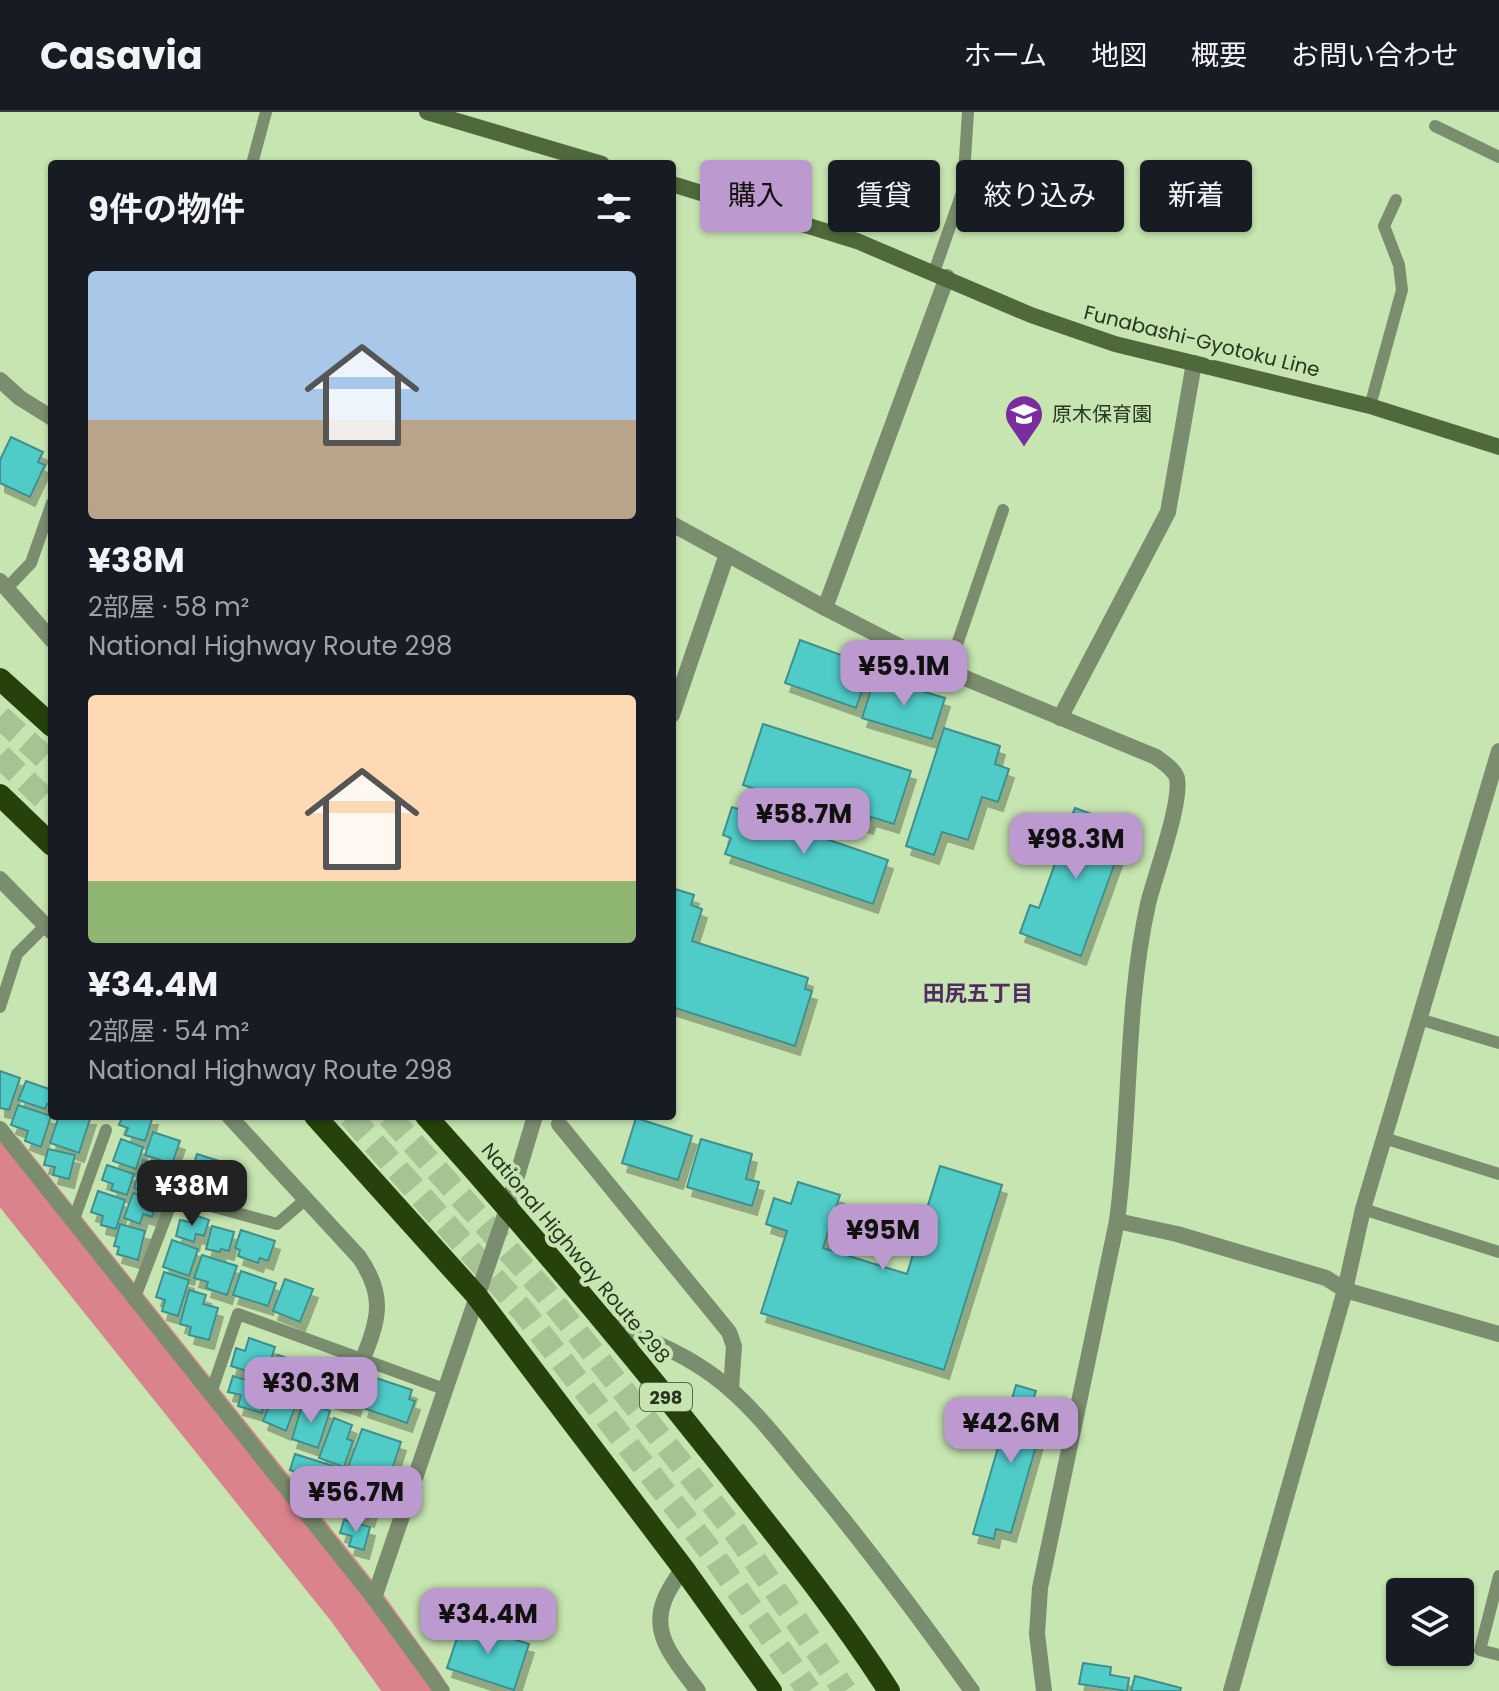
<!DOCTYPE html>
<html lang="ja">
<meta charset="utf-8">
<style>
body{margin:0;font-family:Poppins,"Noto Sans JP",sans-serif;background:#20242c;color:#f1f3f6;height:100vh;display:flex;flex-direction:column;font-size:30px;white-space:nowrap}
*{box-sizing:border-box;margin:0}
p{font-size:26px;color:#9ea1a6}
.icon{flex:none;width:44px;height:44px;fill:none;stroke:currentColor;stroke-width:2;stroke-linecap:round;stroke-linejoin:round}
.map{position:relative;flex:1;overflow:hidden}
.details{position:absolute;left:48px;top:48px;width:628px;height:960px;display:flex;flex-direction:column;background:#171b24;border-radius:8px;box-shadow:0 2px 6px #0004}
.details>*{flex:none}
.top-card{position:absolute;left:700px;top:48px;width:678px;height:72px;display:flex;gap:16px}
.controls{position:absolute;left:1386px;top:1466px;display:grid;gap:16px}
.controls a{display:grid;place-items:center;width:88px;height:88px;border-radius:8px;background:#171b24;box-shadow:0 2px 6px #0004;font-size:40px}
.price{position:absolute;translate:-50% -68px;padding:0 18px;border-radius:16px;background:#bc9acf;color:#111;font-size:26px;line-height:52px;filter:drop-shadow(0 2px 4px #0008)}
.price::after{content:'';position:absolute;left:50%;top:48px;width:24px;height:18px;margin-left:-12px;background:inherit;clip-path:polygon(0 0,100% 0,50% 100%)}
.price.current{background:#222;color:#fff}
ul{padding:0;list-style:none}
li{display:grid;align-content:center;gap:16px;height:424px;padding:0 40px}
li span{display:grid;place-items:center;height:248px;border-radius:8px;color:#555}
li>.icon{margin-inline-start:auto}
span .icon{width:144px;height:144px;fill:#fffc;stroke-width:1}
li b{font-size:34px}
h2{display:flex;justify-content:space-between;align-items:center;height:96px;padding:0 40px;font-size:34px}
.tag{padding:0 28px;border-radius:8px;background:#171b24;box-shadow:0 2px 6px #0004;font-size:28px;line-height:72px}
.tag.current{background:#bc9acf;color:#111}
header{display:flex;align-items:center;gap:48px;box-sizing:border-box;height:112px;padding:0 40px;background:#171b24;border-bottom:2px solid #363941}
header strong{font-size:38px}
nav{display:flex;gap:44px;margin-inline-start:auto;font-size:28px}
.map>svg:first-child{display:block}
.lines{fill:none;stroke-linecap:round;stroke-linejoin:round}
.river{stroke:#db838d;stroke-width:58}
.building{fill:#4fccc8;stroke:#3f8f8c;stroke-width:2;filter:url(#shadow)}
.motorway-tunnel{stroke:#a7c293;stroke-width:24;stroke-dasharray:24 12;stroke-linecap:butt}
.service{stroke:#7b8d6f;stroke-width:12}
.minor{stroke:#7b8d6f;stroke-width:16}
.tertiary{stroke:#7b8d6f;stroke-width:16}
.secondary{stroke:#4f693c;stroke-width:16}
.trunk{stroke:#26420a;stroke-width:22}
.labels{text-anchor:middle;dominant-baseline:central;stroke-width:8;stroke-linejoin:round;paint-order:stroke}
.shield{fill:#c6e5b0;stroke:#586a4c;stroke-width:2}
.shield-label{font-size:18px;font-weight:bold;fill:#293521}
.street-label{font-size:20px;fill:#293521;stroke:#c6e5b0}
.poi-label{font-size:20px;fill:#293521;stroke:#c6e5b0;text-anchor:start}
.neighbourhood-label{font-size:22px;font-weight:bold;fill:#512c64;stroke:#c6e5b0}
</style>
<header>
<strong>Casavia</strong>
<nav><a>ホーム</a><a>地図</a><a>概要</a><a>お問い合わせ</a></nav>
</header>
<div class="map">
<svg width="1499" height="1579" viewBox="0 0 1499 1579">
<defs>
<filter id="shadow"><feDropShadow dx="5" dy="9" stdDeviation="0" flood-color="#0004"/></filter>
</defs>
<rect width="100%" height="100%" fill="#c6e5b0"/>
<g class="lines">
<path class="river" d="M0,1049L356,1494L417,1579"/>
</g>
<g class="building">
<path d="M11,325L43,340L38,350L45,353L30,385L0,371V348Z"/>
<path d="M800,528L871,554L856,596L785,571Z"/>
<path d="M875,565L945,586L932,627L862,606Z"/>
<path d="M763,612L911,659L894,712L871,705L868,713L743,673Z"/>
<path d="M944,616L1000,634L995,652L1009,657L998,690L982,685L968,728L942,720L934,743L906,734Z"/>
<path d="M732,695L888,748L873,792L725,742L731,726L723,723Z"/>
<path d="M1075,696L1128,715L1081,844L1020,821L1030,793L1039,796L1062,732L1048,727L1056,703L1070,708Z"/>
<path d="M672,776L694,783L691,793L702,797L692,829L808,866L805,877L812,879L795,934L672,895Z"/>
<path d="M0,959L20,966L9,998L0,996Z"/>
<path d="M26,969L52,978V994L47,992L45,997L18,988Z"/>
<path d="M18,993L51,1004L41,1035L25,1029L28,1019L11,1013Z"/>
<path d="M59,1004H91L79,1041L50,1031Z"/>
<path d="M118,1004H153L145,1029L125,1023L128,1016L119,1013L122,1005Z"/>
<path d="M636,1006L692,1024L678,1068L622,1051Z"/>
<path d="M153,1020L180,1029L172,1052L145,1043Z"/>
<path d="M121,1027L143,1035L136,1057L113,1049Z"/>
<path d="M701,1027L752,1042L746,1067L759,1070L752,1094L687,1075Z"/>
<path d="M48,1037L75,1043L69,1067L53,1063L55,1055L44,1053Z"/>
<path d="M197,1042L219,1049L216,1062L224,1064L220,1080L199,1073L200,1068L190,1065Z"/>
<path d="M143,1048L164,1055L159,1072L164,1074L161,1085L134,1076Z"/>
<path d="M107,1053L134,1062L127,1083L111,1078L113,1072L102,1068Z"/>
<path d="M940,1054L1002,1073L944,1258L761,1201L787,1119L766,1112L774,1086L791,1092L798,1070L840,1083L823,1136L907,1162Z"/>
<path d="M98,1079L125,1088L116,1117L101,1113L103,1104L91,1100Z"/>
<path d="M133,1081L157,1089L152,1105L143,1102L140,1112L124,1106Z"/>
<path d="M192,1102L209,1108L204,1124L196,1122L194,1130L176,1124L180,1108L190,1110Z"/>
<path d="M120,1112L145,1119L138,1148L117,1142L119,1135L114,1134Z"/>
<path d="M212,1114L234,1120L229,1139L221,1137L220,1140L206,1137Z"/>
<path d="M241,1118L275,1129L268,1149L260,1146L258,1151L238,1144L240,1138L235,1136Z"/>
<path d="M172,1128L198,1137L189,1164L163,1155Z"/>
<path d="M202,1143L237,1154L227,1183L206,1176L208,1170L194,1166Z"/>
<path d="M241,1159L276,1171L268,1194L233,1183Z"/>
<path d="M164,1160L189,1168L178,1204L162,1199L165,1188L156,1185Z"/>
<path d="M285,1167L313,1177L300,1210L273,1199Z"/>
<path d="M189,1178L206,1183L203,1192L218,1196L209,1228L189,1223L191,1215L180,1212Z"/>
<path d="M249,1226L275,1235L267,1260L252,1255L250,1260L231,1254L236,1236L245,1239Z"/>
<path d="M278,1243L302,1251L294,1272L270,1264Z"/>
<path d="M307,1248L334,1258L325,1283L298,1274Z"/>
<path d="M340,1256L366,1264L355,1295L329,1287Z"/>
<path d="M233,1264L269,1275L262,1301L238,1294L241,1283L228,1280Z"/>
<path d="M373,1265L412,1278L409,1287L415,1289L407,1311L363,1296Z"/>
<path d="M1016,1273L1036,1279L1032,1291L1047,1296L1011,1421L996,1417L994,1427L973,1422Z"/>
<path d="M275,1278L298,1287L286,1319L263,1309Z"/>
<path d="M303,1290L330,1299L318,1336L292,1327Z"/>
<path d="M334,1306L352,1313L347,1327L353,1329L344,1355L319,1346Z"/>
<path d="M362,1317L401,1330L392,1358L381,1355L377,1365L348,1355Z"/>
<path d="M295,1342L336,1355L326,1387L315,1383L317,1375L302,1370L305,1363L290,1358Z"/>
<path d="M339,1362L379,1375L369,1406L340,1397L343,1390L332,1386Z"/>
<path d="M344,1408L370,1415L364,1438L349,1434L352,1424L340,1421Z"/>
<path d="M462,1511L529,1532L514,1578L447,1556Z"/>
<path d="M1083,1551L1111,1555L1110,1563L1129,1566L1127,1579L1079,1572Z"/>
<path d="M1135,1564L1181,1576L1180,1579H1131Z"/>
</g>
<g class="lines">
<g class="motorway-tunnel">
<path d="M0,605L52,652"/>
<path d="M0,644L52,694"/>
<path d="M350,1004L523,1199L711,1440L809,1579"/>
<path d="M389,1004L545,1180L736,1421L845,1579"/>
</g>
<g class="service">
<path d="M1435,14L1499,45"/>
<path d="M252,52L266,0"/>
<path d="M934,160L963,78L968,0"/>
<path d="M1370,294L1402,178L1399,153L1384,114L1396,88"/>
<path d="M7,476L31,451L52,391"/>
<path d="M948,559L1003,398"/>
<path d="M0,895L17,842L46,813"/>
<path d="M1419,907L1499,931"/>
<path d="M1384,1026L1499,1062"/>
<path d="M1363,1097L1499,1140"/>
<path d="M74,1107L106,1018"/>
<path d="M135,1185L174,1084L277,1112L306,1087"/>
<path d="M211,1281L238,1202L444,1277"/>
<path d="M1499,1464L1480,1538L1499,1543"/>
</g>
<g class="minor">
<path d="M0,469L52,528"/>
<path d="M825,496L947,165"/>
<path d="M672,603L727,442L825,496L948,559L1156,645C1164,651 1174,657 1177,666C1182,691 1155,763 1148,792C1125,895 1131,1004 1117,1109L1040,1476L1037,1522L1044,1579"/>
<path d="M1060,606L1168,400L1194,251"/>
<path d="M0,767L52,820"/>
<path d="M229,1004L359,1145C386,1184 379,1207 362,1249"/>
<path d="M559,1012L729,1220L734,1234L731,1277"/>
<path d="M0,1017L374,1486L442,1579"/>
<path d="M174,1084L184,1057"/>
<path d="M508,1094L535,1004"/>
<path d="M1117,1109L1177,1122L1326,1166L1345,1178L1499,1222"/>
<path d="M607,1210C644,1226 682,1240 715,1265C750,1291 778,1328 806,1362C865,1432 919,1505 972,1579"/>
<path d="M683,1456C677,1466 668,1477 664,1489C650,1524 678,1552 698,1579"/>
<path d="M1231,1579L1345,1178L1363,1097L1499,639"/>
</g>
<g class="tertiary">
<path d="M0,268L20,286L52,306"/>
<path d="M672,412L727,442"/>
<path d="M374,1486L508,1094"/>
</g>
<g class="secondary">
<path d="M427,0L602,52"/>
<path d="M672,72L857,129L1031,203L1115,232L1370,294L1499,335"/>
</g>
<g class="trunk">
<path d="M0,567L52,614"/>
<path d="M0,683L52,733"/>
<path d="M315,1004L476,1183L683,1456L771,1579"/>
<path d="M426,1004C526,1115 622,1229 715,1346C775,1422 837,1498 889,1579"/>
</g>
</g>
<defs>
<g id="school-pin" transform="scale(2)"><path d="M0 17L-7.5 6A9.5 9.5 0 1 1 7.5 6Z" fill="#7b2d9f" stroke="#c6e5b0"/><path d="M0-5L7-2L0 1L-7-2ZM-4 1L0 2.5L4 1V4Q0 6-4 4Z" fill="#fff"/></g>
</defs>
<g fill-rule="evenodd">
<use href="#school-pin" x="1024" y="302"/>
</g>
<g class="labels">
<rect class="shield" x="640" y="1271" width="52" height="28" rx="6"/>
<g class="shield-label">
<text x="666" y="1285">298</text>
</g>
<g class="street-label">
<text transform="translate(1202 229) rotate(14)">Funabashi-Gyotoku Line</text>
<text transform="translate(576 1141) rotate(50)">National Highway Route 298</text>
</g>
<g class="poi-label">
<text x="1052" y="302">原木保育園</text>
</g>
<g class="neighbourhood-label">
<text x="978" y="881">田尻五丁目</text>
</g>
</g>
</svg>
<div class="controls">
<a><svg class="icon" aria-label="layers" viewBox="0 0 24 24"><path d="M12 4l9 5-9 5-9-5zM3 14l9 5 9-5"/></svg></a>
</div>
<b class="price" style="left:904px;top:596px">¥59.1M</b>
<b class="price" style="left:804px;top:744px">¥58.7M</b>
<b class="price" style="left:1076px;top:769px">¥98.3M</b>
<b class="price current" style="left:192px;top:1116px">¥38M</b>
<b class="price" style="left:883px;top:1160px">¥95M</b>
<b class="price" style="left:311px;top:1313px">¥30.3M</b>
<b class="price" style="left:1011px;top:1353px">¥42.6M</b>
<b class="price" style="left:356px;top:1422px">¥56.7M</b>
<b class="price" style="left:488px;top:1544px">¥34.4M</b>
<div class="top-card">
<a class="tag current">購入</a>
<a class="tag">賃貸</a>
<a class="tag">絞り込み</a>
<a class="tag">新着</a>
</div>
<section class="details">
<h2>9件の物件<svg class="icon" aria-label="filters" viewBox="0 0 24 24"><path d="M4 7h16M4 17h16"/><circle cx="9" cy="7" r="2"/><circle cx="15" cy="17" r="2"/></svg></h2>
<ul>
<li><span style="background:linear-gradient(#a9c7e8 60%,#b9a48a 0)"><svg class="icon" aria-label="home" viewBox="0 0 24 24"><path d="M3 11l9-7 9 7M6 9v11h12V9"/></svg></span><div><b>¥38M</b><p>2部屋 · 58 m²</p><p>National Highway Route 298</p></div></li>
<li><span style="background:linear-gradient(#ffd9b3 75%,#8fb573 0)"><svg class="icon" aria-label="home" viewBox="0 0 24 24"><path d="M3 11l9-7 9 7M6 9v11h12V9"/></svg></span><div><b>¥34.4M</b><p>2部屋 · 54 m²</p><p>National Highway Route 298</p></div></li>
</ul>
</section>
</div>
